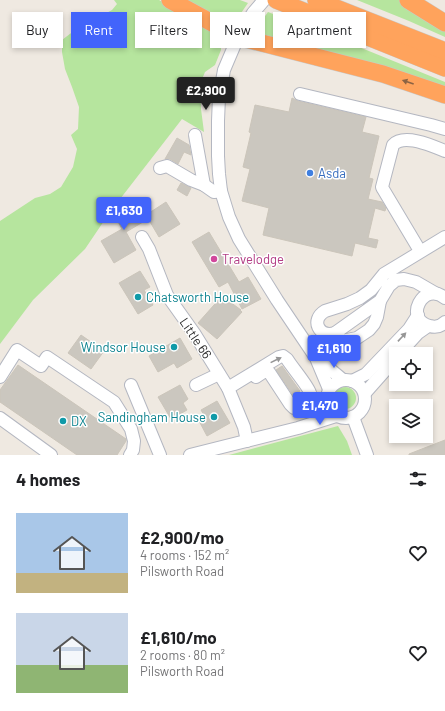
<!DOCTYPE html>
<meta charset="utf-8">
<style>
body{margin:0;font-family:Barlow,sans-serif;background:#f6f6f6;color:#202124;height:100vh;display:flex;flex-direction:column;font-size:15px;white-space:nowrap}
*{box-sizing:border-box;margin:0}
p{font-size:13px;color:#757577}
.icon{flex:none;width:22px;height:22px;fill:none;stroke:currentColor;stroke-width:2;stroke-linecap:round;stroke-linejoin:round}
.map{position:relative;height:455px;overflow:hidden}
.drawer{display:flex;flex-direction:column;background:#fff;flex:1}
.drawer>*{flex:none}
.hud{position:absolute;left:12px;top:12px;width:421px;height:36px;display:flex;gap:8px}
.tools{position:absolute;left:389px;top:347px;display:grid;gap:8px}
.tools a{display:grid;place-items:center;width:44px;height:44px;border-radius:0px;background:#fff;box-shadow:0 2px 6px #0003;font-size:20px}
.price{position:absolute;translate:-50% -34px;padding:0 9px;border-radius:4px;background:#4264fb;color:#fff;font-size:13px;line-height:26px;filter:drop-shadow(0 1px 2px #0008)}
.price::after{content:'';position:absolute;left:50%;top:24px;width:12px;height:9px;margin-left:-6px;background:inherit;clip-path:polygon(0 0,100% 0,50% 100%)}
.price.active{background:#222;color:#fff}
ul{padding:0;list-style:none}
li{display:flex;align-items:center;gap:12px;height:100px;padding:0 16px}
li span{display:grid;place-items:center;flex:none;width:112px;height:80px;border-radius:0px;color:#555}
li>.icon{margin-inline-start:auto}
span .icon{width:48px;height:48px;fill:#fffc;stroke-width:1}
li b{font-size:17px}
h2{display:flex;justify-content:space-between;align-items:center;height:48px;padding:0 16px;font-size:17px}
.pill{padding:0 14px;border-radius:0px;background:#fff;box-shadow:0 2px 6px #0003;font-size:14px;line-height:36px}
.pill.active{background:#4264fb;color:#fff}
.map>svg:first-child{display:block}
.green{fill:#b6e59e}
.building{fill:#cbc7bf;stroke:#cbc5ba}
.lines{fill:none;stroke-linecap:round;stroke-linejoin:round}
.minor-casing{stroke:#b4b7c1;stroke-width:14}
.highway-casing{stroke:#c9c9c9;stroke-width:18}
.minor{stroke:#fff;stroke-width:12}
.highway{stroke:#ffa35c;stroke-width:17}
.oneway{fill:#8c6343}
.oneway2{fill:#969696}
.shop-dot{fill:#3f7fe0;stroke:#fff;stroke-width:1.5}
.hotel-dot{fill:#d1479c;stroke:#fff;stroke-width:1.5}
.culture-dot{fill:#0f9aa8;stroke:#fff;stroke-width:1.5}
.labels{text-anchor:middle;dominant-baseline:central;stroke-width:3;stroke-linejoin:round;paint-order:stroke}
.shop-label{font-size:13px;fill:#366cbe;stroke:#fff;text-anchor:start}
.hotel-label{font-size:13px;fill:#b23c85;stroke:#fff;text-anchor:start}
.culture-label{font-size:13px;fill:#0d838f;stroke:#fff;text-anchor:start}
.street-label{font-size:13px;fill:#2e2e2e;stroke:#fff}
</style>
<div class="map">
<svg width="445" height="455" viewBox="0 0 445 455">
<rect width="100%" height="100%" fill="#efe9e1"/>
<g class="green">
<path d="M114,0H159L206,26L221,37V50L215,65L205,72L200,84L201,109L204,132L182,119L110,212L85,249L33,300L0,344V221L35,198L50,194L61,187L73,167L77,149L71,135L78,129L79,107L72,87L65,69L62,52V40L75,30L112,10L117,4Z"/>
<path d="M182,0H240L248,3L235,22L230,25Z"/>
<path d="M357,0H399L445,27V37L409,21Z"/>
<path d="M268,12L359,47L445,82V89L267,37L259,33L257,27Z"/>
<circle cx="345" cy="398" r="11"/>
<path d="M338,426L347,441L352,455H229Z"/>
</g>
<g class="building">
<path d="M292,98L298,101L366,117L362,132L379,136L369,178L373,179L368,199L382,202L386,208L385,211L375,208L368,238L378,240L376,248L355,243L352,256L263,235L269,208L242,201L250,169L243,167L251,133L249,132L255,105L289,112Z"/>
<path d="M177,138L189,145L191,155L184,152L178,164L170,159H165Z"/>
<path d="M181,183L191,188L187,196L177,190Z"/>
<path d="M136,199L148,219L126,232L136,250L114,263L101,241L122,229L113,212Z"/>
<path d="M166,202L180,224L159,237L146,215Z"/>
<path d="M209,232L239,282L248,277L261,299L242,309L228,282L219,287L192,242Z"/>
<path d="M140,271L150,287L144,290L153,305L138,314L119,283Z"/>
<path d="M222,296L241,310H240L242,312L217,339L198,323Z"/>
<path d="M81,335L104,351L91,369L68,353Z"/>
<path d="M180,338L192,359L177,368L174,363L158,372L149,356Z"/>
<path d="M18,365L126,439V441L117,455H77L0,402V390Z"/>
<path d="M282,366L300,391L293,395L276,370Z"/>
<path d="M180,385L188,399L183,403L187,410L171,419L158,397Z"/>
<path d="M217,401L230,423L207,436L198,419L204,415L201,410Z"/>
<path d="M445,440V455H409V454Z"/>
</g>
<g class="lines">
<g class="minor-casing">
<g id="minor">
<path d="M264,0L253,13L238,37L224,70L219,97L218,121V156L219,174L221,191L229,217L239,239L277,300L316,358L329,389"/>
<path d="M300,94L431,125L445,129"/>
<path d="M195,135L204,185"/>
<path d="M160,168L167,166L191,180L204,185L214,192L221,191"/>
<path d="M142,237L149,249L167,295L194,333L228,388L244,427L247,441"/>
<path d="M420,251L383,189L382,187L393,145C404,133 433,146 445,151"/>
<path d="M435,293L416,282L404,279L396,280L389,286L380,301L335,333C319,338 310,320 325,311L347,304L360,298L371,290L384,274L445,237"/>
<path d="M445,298C423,280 403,320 430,326C436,328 441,326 445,322"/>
<path d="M335,333L342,341L357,338L369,330L374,324L377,317L380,301"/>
<path d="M399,354L418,333L428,326"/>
<path d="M319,360L343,380"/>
<path d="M0,377L17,350L41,366L47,357L114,402L131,429L134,441L133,450L130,455"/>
<circle cx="346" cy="399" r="19"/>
<path d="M352,381L366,374L409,329L418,315"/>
<path d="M131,385L160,455"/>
<path d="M196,385L219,374"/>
<path d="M228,388L279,357L283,356L287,359C291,366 309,387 310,393C312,403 301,407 294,408L290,404L269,372L265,371L256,377"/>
<path d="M365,393L396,358"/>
<path d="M353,417L367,455"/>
<path d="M0,418L51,455"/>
<path d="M190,455L298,428L336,416"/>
</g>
</g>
<g class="highway-casing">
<g id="highway">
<path d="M170,0L238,37L383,74L445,95"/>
<path d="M276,0L445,68"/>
<path d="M316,0L445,51"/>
<path d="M408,0L445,23"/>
</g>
</g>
<use href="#minor" class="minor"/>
<use href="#highway" class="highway"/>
</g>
<defs><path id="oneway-solid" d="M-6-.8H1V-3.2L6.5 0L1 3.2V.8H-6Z"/></defs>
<use class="oneway" href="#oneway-solid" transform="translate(408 82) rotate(-161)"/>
<g class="oneway2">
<use href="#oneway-solid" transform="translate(402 337) rotate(-47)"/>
<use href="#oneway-solid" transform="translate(276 360) rotate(-26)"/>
</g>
<circle class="shop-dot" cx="310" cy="173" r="4"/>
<circle class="hotel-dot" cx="214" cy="259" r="4"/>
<g class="culture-dot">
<circle cx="138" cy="297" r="4"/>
<circle cx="174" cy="347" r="4"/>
<circle cx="214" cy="417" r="4"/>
<circle cx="63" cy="421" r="4"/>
</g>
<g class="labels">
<g class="shop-label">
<text x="318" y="173">Asda</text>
</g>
<g class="hotel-label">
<text x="222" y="259">Travelodge</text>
</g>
<g class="culture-label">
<text x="146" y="297">Chatsworth House</text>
<text x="166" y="347" text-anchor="end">Windsor House</text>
<text x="206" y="417" text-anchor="end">Sandingham House</text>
<text x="71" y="421">DX</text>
</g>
<g class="street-label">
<text transform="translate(196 338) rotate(56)">Little 66</text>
</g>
</g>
</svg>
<div class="tools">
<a><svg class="icon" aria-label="locate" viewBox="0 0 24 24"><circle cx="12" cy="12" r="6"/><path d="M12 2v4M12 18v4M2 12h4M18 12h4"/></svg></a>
<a><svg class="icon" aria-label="layers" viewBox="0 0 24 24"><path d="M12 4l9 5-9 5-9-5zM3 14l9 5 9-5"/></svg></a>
</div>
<b class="price active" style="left:206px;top:111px">£2,900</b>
<b class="price" style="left:124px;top:231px">£1,630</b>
<b class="price" style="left:334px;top:369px">£1,610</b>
<b class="price" style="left:320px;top:426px">£1,470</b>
<div class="hud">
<a class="pill">Buy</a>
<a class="pill active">Rent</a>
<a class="pill">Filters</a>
<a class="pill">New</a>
<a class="pill">Apartment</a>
</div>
</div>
<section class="drawer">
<h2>4 homes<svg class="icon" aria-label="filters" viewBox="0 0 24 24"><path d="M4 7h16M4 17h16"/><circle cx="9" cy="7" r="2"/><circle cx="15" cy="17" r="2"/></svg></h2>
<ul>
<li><span style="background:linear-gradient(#a9c7e8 75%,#c2b280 0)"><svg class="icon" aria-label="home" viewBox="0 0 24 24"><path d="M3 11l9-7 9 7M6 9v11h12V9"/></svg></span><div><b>£2,900/mo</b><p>4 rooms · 152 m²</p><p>Pilsworth Road</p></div><svg class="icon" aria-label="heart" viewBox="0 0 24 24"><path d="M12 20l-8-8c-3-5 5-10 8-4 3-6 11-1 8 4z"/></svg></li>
<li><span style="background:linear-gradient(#c9d6e8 65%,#8fb573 0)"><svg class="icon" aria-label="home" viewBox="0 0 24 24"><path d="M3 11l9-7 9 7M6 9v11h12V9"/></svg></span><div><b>£1,610/mo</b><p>2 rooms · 80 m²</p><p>Pilsworth Road</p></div><svg class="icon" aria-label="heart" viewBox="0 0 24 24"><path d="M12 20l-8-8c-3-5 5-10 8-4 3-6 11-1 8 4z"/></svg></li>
</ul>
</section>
